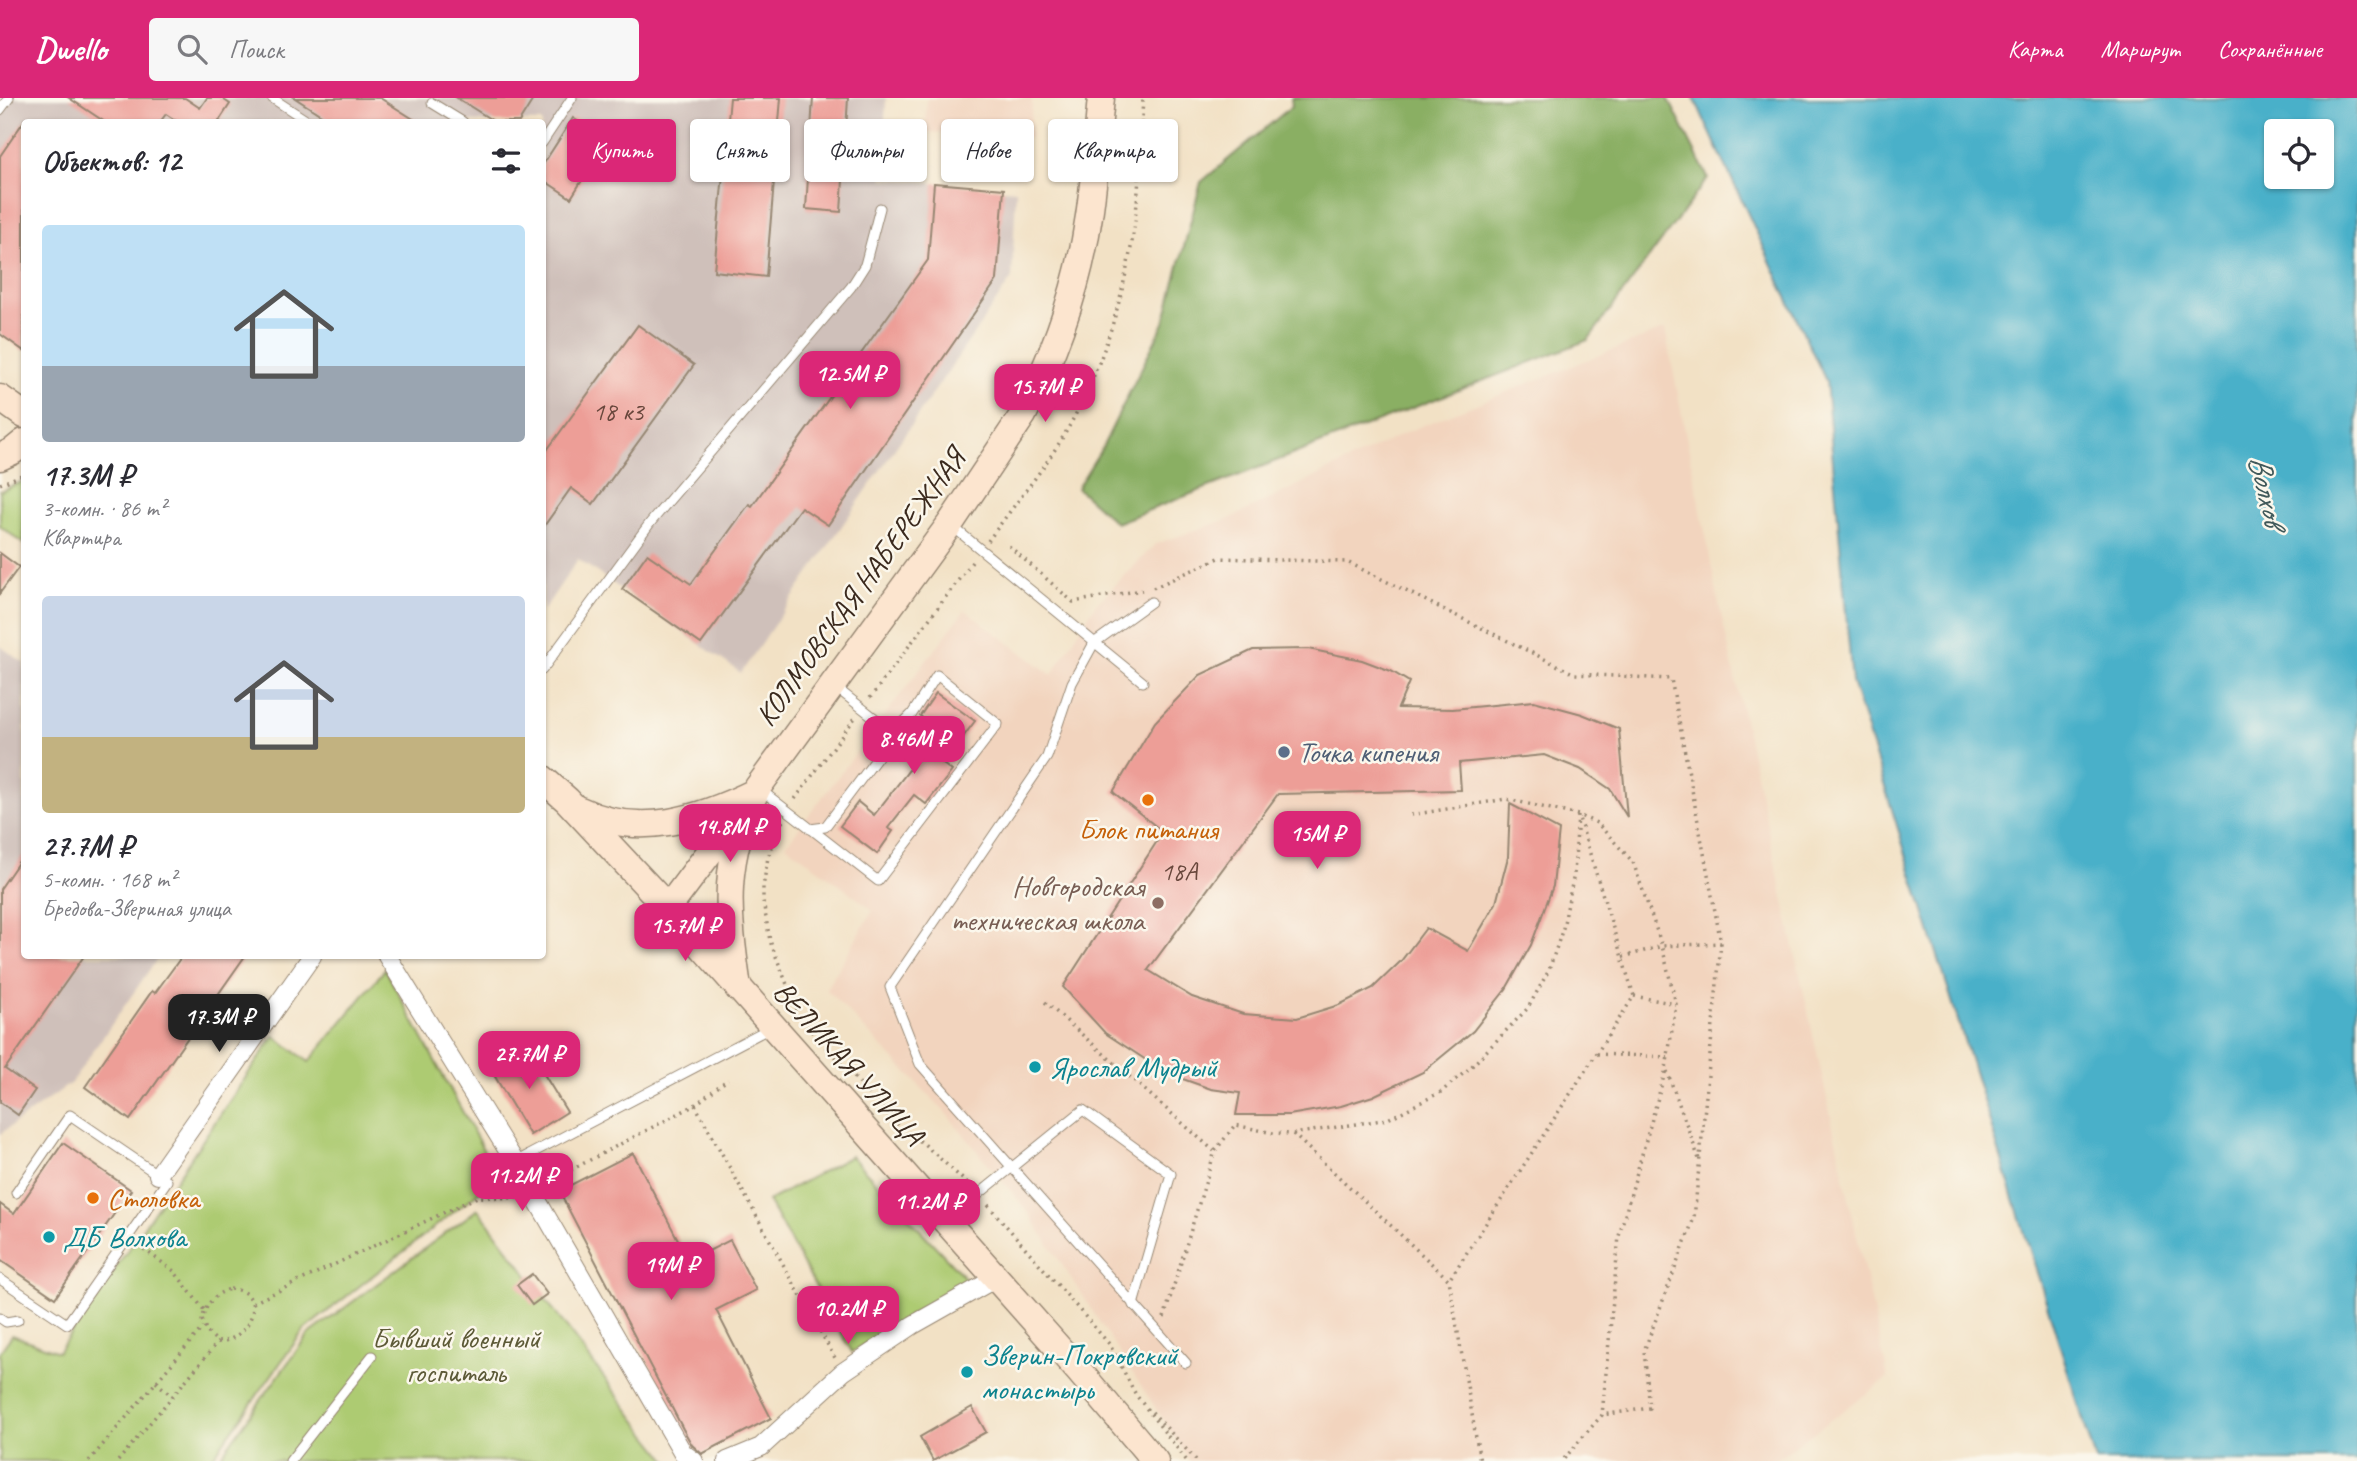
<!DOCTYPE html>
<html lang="ru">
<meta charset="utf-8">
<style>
body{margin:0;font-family:Caveat,sans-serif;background:#f7f7f7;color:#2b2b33;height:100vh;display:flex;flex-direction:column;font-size:26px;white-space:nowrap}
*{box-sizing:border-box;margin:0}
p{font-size:23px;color:#7c7c81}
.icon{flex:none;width:38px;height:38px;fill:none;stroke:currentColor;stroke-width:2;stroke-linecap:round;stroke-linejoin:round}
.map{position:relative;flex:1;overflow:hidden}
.side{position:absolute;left:21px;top:21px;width:525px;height:840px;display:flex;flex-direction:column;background:#fff;border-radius:7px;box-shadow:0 2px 5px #0004}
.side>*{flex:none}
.top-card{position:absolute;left:567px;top:21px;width:665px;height:63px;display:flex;gap:14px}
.buttons{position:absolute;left:2264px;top:21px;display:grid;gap:14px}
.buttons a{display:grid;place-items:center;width:70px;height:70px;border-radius:7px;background:#fff;box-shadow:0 2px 5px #0004;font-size:35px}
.price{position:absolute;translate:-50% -60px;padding:0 16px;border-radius:14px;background:#db2777;color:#fff;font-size:23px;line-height:46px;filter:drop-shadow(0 2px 4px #0008)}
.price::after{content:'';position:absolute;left:50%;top:42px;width:21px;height:16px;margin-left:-10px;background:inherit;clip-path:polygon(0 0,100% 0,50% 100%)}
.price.on{background:#222;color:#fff}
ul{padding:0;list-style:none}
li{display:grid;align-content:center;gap:14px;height:371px;padding:0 21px}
li span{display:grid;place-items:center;height:217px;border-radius:7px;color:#555}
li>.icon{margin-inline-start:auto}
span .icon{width:126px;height:126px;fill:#fffc;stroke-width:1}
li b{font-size:30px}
h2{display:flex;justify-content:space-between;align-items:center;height:84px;padding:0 21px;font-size:30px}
.chip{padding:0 24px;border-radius:7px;background:#fff;box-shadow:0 2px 5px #0004;font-size:24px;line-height:63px}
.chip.on{background:#db2777;color:#fff}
header{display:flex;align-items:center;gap:42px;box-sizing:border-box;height:98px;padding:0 35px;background:#db2777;color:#fff}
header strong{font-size:33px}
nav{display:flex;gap:38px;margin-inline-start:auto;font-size:24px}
.search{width:490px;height:63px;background:#f7f7f7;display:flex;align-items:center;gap:18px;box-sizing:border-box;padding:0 24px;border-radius:7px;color:#7c7c81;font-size:26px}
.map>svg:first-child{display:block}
.built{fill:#f2d4be}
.industrial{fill:#cfc0ba}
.green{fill:#adcb72;stroke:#747a48;stroke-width:2}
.forest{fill:#8aaf64;stroke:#626c41;stroke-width:2}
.water{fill:#4ab0c9;stroke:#426d74;stroke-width:2;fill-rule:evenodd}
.building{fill:#ed9e97}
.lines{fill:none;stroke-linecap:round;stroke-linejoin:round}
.lane-casing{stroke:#968672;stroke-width:11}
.street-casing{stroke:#968672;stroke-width:20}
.secondary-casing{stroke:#968672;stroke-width:29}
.path{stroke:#968672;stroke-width:3.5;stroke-dasharray:2 5;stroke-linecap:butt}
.lane{stroke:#fff;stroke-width:9}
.street{stroke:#fff;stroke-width:18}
.secondary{stroke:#fce5cf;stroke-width:26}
.service-dot{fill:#5c6f8a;stroke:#fbf7ec;stroke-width:2.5}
.food-dot{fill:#e8710a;stroke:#fbf7ec;stroke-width:2.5}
.education-dot{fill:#8d6e63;stroke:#fbf7ec;stroke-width:2.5}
.culture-dot{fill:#0f9aa8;stroke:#fbf7ec;stroke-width:2.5}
.labels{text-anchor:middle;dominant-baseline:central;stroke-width:5;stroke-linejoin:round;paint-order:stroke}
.number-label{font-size:26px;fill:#68473c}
.street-label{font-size:30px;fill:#3b2a1e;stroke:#fbf7ec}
.service-label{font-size:30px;fill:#4e5e75;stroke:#fbf7ec;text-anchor:start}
.food-label{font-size:30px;fill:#c56008;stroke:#fbf7ec}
.education-label{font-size:30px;fill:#785e54;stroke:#fbf7ec;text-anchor:end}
.culture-label{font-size:30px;fill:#0d838f;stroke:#fbf7ec;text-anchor:start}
.park-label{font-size:30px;fill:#5d5a37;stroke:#fbf7ec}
.water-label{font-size:32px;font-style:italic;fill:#40595a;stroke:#fbf7ec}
</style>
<header>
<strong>Dwello</strong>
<div class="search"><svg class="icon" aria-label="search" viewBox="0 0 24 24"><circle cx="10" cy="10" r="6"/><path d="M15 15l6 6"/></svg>Поиск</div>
<nav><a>Карта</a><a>Маршрут</a><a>Сохранённые</a></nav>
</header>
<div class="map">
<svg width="2357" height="1363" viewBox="0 0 2357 1363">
<rect width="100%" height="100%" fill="#fbf7ec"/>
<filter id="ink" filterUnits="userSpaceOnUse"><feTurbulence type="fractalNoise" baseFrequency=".0143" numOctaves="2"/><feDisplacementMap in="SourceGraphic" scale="14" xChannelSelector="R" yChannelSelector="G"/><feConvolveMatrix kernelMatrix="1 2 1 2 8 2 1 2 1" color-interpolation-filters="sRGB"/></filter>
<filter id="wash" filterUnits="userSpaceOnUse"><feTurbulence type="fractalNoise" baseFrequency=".00686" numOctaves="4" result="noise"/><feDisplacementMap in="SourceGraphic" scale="28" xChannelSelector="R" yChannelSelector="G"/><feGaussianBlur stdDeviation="1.57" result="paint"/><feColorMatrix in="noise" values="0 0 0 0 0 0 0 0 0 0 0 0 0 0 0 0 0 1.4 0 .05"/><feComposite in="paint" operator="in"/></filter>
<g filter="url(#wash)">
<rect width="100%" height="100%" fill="#f2e1c5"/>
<g class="built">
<path d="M927,0H1032L1030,40L925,34Z"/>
<path d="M1665,231L1720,511L1888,1280L1774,1363H1190L1026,1111L944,1013L826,891L873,812L786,747L965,512L1052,577L1096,506L1156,446L1231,420L1409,333Z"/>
</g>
<g class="industrial">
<path d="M0,0H886L882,81L1016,92L1012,180L741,575L578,461L543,513L542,24H24V182L0,166Z"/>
<path d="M0,548L24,565V858H159L71,985L0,1036Z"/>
</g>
<g class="green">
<path d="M24,383V446L0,428V393Z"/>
<path d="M385,871L498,1079L304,1232L210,1363H0V1254L12,1237L58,1254L274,938L309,964Z"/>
<path d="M851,1058L967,1182L852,1254L768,1103Z"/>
<path d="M478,1111L641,1329L668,1363H217L308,1237Z"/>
</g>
<path class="forest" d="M1291,0H1668L1708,80L1588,242L1116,425L1077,390L1102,350L1164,225L1201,84L1292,8Z"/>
<path class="water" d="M1694,0H2357V1363H2096L1852,584L1826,283ZM2277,33H2322V79H2277Z"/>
<g id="blocks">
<g class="building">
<path d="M69,0H185L200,10L207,0H221L230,6L219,23L221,24H178L166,16L160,24H105Z"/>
<path d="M295,0H380L418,24H332Z"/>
<path d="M457,0H534L519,24H495Z"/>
<path d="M730,0H781L766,179L714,173Z"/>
<path d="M813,0H848L841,114L806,111Z"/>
<path d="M573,20L607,42L571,100L542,81V68Z"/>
<path d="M24,23V253L0,236V58Z"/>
<path d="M934,85L1004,91L997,182L828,427L801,409L701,546L622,491L647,456L691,486L749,406L752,408L928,162Z"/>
<path d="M638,227L694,267L593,406L571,390L542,431V359Z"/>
<path d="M0,455L19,469L0,495Z"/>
<path d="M1308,551L1362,562L1391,573L1409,584L1398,610L1453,611L1534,603L1582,616L1619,631L1627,719L1610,691L1580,671L1544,657L1459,665L1461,692L1278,696L1148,872L1192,899L1243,916L1297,920L1339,907L1373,890L1401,863L1426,830L1468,853L1496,805L1508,759L1510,706L1559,732L1553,788L1531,847L1506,891L1473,933L1423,974L1373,998L1341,1008L1289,1017H1236L1240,995L1211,991L1166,975L1105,935L1063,889L1163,734L1113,694L1155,624L1200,577L1253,552Z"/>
<path d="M936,595L975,623L943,666L952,673L926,706L914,697L888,730L893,733L877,756L840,728L858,704L874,717L940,632L920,618Z"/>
<path d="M24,756V858H84L5,971L35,992L18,1017L0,1004V791Z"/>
<path d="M182,858H245L130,1022L85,989L152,893L155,895Z"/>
<path d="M528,950L567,1014L530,1037L491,972Z"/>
<path d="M63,1045L131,1092L55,1200L0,1162V1106L14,1116Z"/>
<path d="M633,1055L689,1163L730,1142L756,1192L716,1212L771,1320L702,1356L692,1347L683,1331L559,1093Z"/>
<path d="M532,1176L547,1196L532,1207L517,1187Z"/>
<path d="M972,1309L986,1334L933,1363L920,1339Z"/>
</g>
</g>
</g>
<g filter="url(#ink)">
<use href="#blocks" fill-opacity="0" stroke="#968672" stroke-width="2"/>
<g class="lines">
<g class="lane-casing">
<g id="lane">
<path d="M272,0L309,24"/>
<path d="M432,5L463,24"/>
<path d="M0,12L9,0"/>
<path d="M542,45L572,0"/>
<path d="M952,428L1143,584"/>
<path d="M1151,504L1094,545L1072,585L1047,659L890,889L920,966L1186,1265"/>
<path d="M542,572L650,425L851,189L865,167L880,110"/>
<path d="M761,692L878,783L998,626L937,577L912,616L896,632H886"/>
<path d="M810,731L825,729L889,644L886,632L876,621L834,588"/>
<path d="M515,1064L772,929"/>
<path d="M948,1121L1083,1012L1171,1076L1133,1207"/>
<path d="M0,1181L67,1226L167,1083L70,1017L16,1095"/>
<path d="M0,1220L6,1224L18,1222"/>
<path d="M290,1363L372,1258"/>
</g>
</g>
<g class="street-casing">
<g id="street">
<path d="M387,858L515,1064L683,1355L694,1363"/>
<path d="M158,1077L312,858"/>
<path d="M727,1363L761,1349L843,1274L913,1227L996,1180"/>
</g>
</g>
<g class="secondary-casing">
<g id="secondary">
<path d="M0,300L24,317"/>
<path d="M0,359L13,353L24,344"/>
<path d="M542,680L567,702L668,810L1078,1272L1155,1363"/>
<path d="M580,712C639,741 700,721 755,694"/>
<path d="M668,810L739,715"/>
<path d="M738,890C727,814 721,761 758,689L950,426L1023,317C1055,255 1079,188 1089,118C1095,79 1097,39 1101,0"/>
</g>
</g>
<g class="path">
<path d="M0,386L24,376"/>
<path d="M988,443C1016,404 1048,367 1071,325C1102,268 1121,208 1132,144C1140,97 1140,47 1143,0"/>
<path d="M1009,448L1073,504L1142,492"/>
<path d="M1153,490L1219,460L1347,464L1575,576L1671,581L1721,845L1694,1120L1644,1253L1650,1310L1602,1317"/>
<path d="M870,600L975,460"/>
<path d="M795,701L855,620"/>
<path d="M1411,717L1506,701L1578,717L1634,898L1449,1182"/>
<path d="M783,723L768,759L763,789V803L770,843L801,922L901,1030L923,1045L970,1088"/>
<path d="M1623,859L1662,848L1721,845"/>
<path d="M1634,898L1676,906"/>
<path d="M1045,904L1214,1053"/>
<path d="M1597,956L1668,959"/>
<path d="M1667,973L1699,1061"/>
<path d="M695,1007L728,981"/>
<path d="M1293,1036L1449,1182L1480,1363"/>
<path d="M546,1085L695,1007L835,1260"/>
<path d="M988,1107L1110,1247L1136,1297L1187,1363"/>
<path d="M138,1147L174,1173L204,1212"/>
<path d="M230,1191C271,1193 250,1243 218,1244L207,1234L202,1222C206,1206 214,1196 230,1191Z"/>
<path d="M253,1205L477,1099L517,1100"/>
<path d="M1164,1220L1215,1053L1235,1027L1273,1035L1293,1036L1388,1021L1441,994L1471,969L1528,910L1549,872L1563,830L1574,776L1578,717L1597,725L1633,764L1662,848L1676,906L1666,971L1619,1138L1602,1317L1562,1363"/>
<path d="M156,1284L172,1298"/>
<path d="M1152,1314L1197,1363"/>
<path d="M89,1363L203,1229"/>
<path d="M118,1363L218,1244"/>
</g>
<use href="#lane" class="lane"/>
<use href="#street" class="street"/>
<use href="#secondary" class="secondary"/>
</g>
</g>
<circle class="service-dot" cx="1284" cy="654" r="7"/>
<g class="food-dot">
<circle cx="1148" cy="702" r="7"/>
<circle cx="93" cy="1100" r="7"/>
</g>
<circle class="education-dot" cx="1158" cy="805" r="7"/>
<g class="culture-dot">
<circle cx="1035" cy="969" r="7"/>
<circle cx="49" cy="1139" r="7"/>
<circle cx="967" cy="1274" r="7"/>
</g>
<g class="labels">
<g class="number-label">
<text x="618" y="313">18 к3</text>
<text x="1179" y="773">18А</text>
</g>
<g class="street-label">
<text transform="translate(860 489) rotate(-54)">КОЛМОВСКАЯ НАБЕРЕЖНАЯ</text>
<text transform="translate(849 965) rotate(48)">ВЕЛИКАЯ УЛИЦА</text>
</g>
<g class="service-label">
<text x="1298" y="654">Точка кипения</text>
</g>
<g class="food-label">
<text x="1148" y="731">Блок питания</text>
<text x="107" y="1100" text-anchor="start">Столовка</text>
</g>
<g class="education-label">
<text x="1144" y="788">Новгородская<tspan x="1144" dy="34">техническая школа</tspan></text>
</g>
<g class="culture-label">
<text x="1049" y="969">Ярослав Мудрый</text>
<text x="63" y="1139">ДБ Волхова</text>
<text x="981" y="1257">Зверин-Покровский<tspan x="981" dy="34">монастырь</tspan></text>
</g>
<g class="park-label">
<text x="456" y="1240">Бывший военный<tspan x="456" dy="34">госпиталь</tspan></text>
</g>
<g class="water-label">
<text transform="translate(2267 392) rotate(77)">Волхов</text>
</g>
</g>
</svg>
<div class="buttons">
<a><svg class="icon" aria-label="locate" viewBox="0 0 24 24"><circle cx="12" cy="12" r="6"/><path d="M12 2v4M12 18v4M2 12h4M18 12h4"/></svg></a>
</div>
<b class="price" style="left:850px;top:313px">12.5M ₽</b>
<b class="price" style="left:1045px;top:326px">15.7M ₽</b>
<b class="price" style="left:914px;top:678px">8.46M ₽</b>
<b class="price" style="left:730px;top:766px">14.8M ₽</b>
<b class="price" style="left:1317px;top:773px">15M ₽</b>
<b class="price" style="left:685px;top:865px">15.7M ₽</b>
<b class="price on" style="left:219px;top:956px">17.3M ₽</b>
<b class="price" style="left:529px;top:993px">27.7M ₽</b>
<b class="price" style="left:522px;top:1115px">11.2M ₽</b>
<b class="price" style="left:929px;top:1141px">11.2M ₽</b>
<b class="price" style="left:671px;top:1204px">19M ₽</b>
<b class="price" style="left:848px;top:1248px">10.2M ₽</b>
<div class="top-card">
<a class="chip on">Купить</a>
<a class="chip">Снять</a>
<a class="chip">Фильтры</a>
<a class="chip">Новое</a>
<a class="chip">Квартира</a>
</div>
<section class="side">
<h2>Объектов: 12<svg class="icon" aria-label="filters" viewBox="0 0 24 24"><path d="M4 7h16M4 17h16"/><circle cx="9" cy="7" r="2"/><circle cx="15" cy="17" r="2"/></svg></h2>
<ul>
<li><span style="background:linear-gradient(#bfe0f5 65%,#9aa5b1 0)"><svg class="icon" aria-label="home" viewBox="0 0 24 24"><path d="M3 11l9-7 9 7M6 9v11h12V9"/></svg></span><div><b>17.3M ₽</b><p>3-комн. · 86 m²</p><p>Квартира</p></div></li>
<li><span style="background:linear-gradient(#c9d6e8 65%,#c2b280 0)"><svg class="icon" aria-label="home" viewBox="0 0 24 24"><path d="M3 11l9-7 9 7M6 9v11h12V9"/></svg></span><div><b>27.7M ₽</b><p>5-комн. · 168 m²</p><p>Бредова-Звериная улица</p></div></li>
</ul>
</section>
</div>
